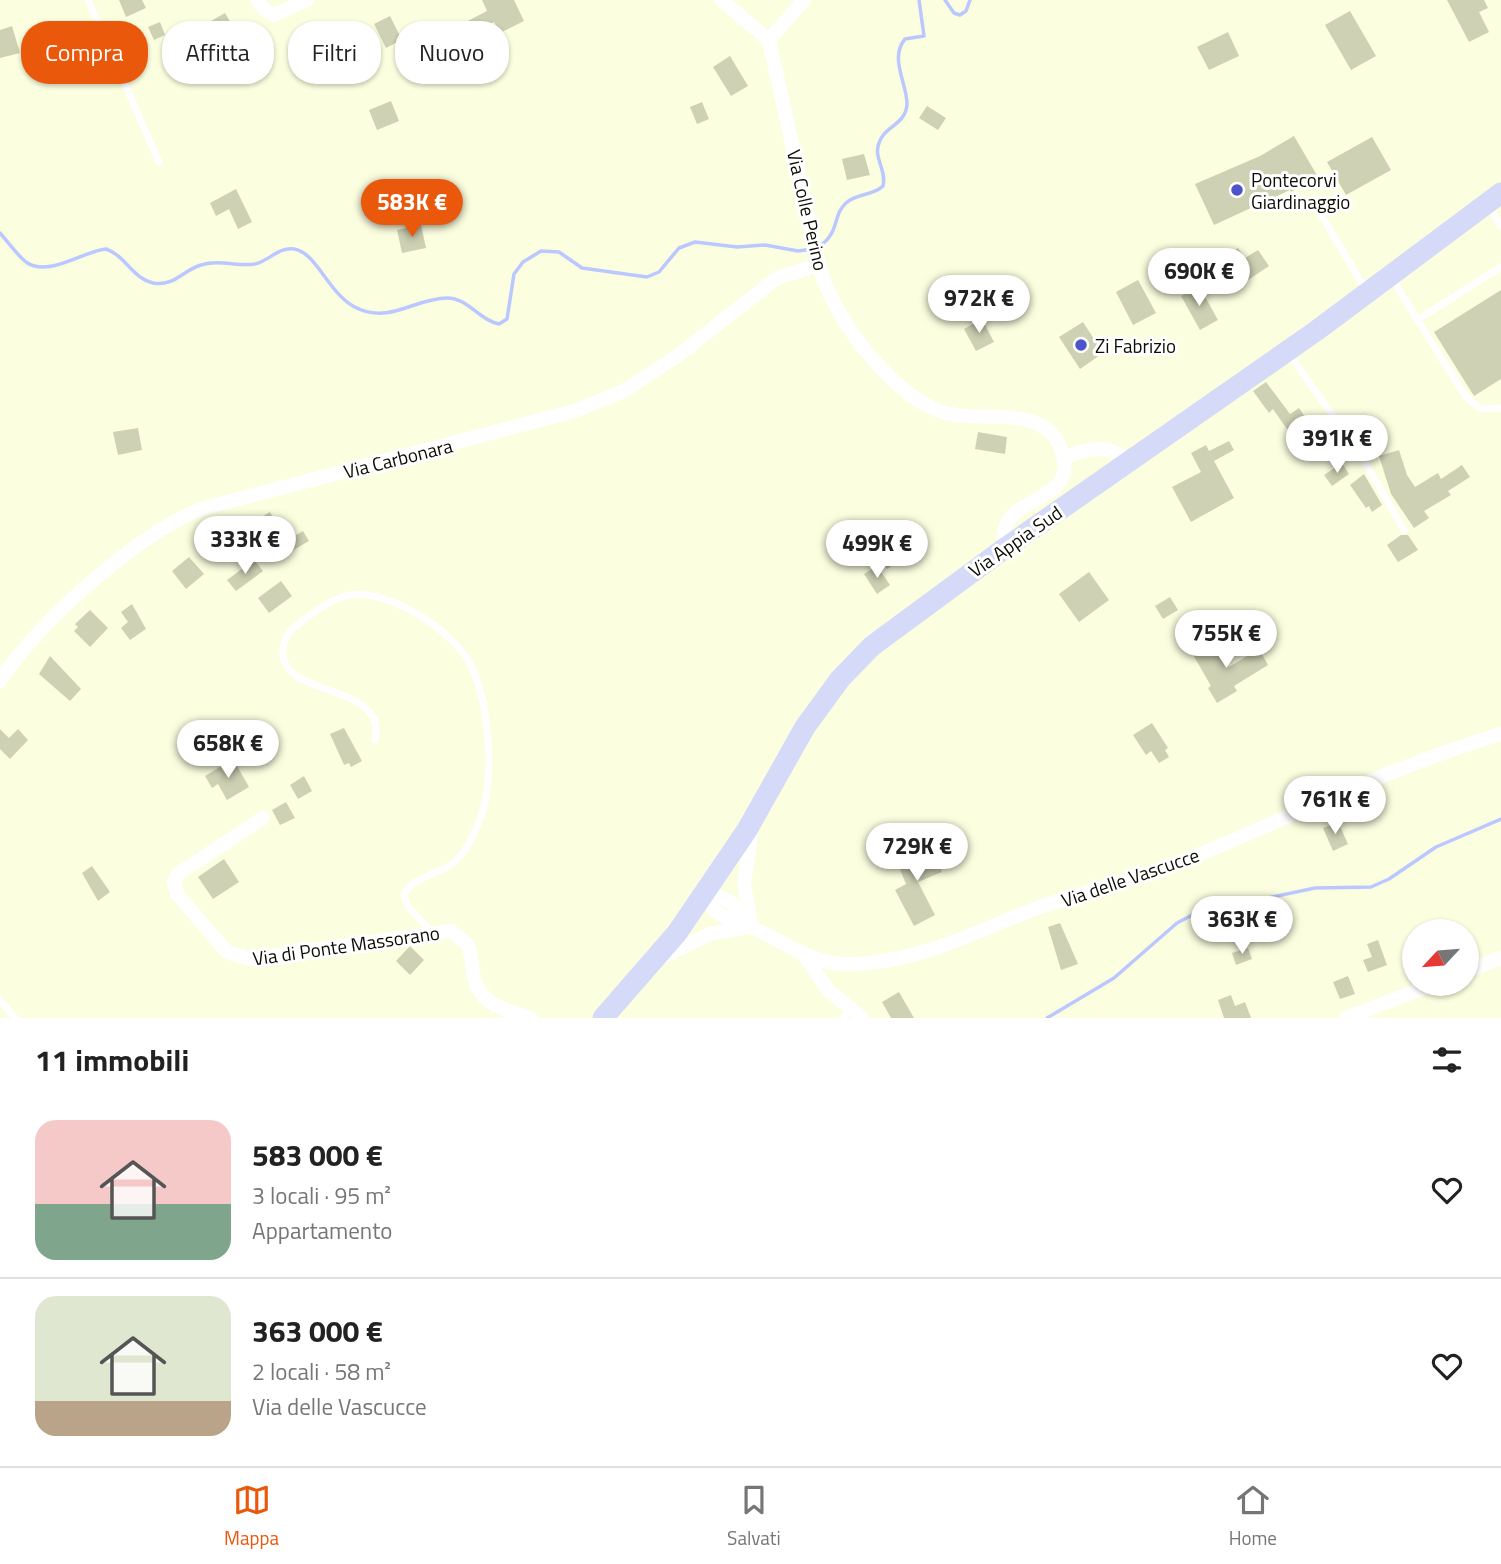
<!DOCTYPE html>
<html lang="it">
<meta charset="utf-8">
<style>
body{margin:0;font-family:"Titillium Web",sans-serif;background:#f2f2f2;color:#222;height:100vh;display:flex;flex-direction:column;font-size:26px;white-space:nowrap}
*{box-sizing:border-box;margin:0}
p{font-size:23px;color:#767676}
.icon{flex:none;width:38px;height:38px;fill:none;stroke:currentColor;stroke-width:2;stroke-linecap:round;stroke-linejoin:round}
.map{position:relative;height:1018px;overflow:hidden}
.sheet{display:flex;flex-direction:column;background:#fff;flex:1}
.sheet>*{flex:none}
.banner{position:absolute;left:21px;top:21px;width:700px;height:63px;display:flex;gap:14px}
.needle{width:46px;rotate:244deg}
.tools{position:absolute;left:1402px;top:919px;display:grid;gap:14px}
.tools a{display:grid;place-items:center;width:77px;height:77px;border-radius:50%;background:#fff;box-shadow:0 2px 5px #0004;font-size:35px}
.price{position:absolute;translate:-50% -60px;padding:0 16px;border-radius:24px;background:#fff;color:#222;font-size:23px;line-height:46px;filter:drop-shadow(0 2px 4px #0008)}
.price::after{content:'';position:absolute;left:50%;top:42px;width:21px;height:16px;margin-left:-10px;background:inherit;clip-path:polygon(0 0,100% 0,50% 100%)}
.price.on{background:#ea580c;color:#fff}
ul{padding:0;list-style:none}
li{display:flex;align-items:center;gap:21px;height:175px;padding:0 35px}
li+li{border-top:2px solid #e0e0e0}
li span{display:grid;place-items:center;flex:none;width:196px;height:140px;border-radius:21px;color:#555}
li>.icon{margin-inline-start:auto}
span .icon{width:84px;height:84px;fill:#fffc;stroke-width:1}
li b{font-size:30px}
h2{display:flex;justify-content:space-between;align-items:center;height:84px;padding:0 35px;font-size:30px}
.pill{padding:0 24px;border-radius:28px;background:#fff;box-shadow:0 2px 5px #0004;font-size:24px;line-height:63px}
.pill.on{background:#ea580c;color:#fff}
.tab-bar{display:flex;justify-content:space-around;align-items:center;height:98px;border-top:2px solid #e0e0e0;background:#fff;font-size:19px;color:#767676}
.tab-bar a{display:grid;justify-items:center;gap:4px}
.tab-bar .on{color:#ea580c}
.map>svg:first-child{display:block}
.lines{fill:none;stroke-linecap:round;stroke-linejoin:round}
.stream{stroke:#bbc7ff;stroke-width:3.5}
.building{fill:#cfd1b4}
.lane{stroke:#fff;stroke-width:7}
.street{stroke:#fff;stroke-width:14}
.primary{stroke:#d4daf8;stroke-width:21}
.poi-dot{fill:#4d53c9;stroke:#fff;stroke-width:2.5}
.labels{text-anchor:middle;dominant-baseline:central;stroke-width:6;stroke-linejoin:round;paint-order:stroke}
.poi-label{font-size:19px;fill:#0d0d05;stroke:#fff;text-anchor:start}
.street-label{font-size:19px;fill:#0d0d05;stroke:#fff}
</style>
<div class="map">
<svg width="1501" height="1018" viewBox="0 0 1501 1018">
<rect width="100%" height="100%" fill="#fcfee0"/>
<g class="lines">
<g class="stream">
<path d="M945,0L954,13L960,15L966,11L970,0"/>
<path d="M0,233C8,242 16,254 26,262C48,278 83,251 106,249C126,256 132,278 153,283C174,287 183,270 201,265C220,259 237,267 255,264C269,261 278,247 294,249C317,252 330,298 359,309C391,323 416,298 447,298C468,298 479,320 499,324L507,319L514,274L523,262L541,251L559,252L582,268L647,277L659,272L679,248L695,242L737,247L765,245L798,251L813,249"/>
<path d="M820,246C840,232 832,216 846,203C857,193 873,196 883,186C887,171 873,157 879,143C884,126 906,125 907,104C907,83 889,58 905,39L924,36L919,0"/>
<path d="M1047,1018L1114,978L1177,923L1196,913L1315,888L1371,887L1389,879L1436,847L1501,819"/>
</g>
</g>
<g class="building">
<path d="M119,0H142L146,8L126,17Z"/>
<path d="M482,0H514L524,21L500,33L494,22L467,35L462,24L487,11Z"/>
<path d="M1447,0H1484L1488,8L1479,12L1489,32L1469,42Z"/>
<path d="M1350,11L1376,56L1351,70L1325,25Z"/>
<path d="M225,13L235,30L209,46L199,28Z"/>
<path d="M390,16L402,40L386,48L374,24Z"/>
<path d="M160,22L165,35L154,40L148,27Z"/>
<path d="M12,26L20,53L0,58V30Z"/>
<path d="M1228,32L1239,56L1209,70L1197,47Z"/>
<path d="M90,37L98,58L74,67L66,45Z"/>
<path d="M345,48L350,61L326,71L320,58Z"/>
<path d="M730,56L748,86L731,96L713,67Z"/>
<path d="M391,101L399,121L377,130L369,110Z"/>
<path d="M702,102L709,119L697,124L690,107Z"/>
<path d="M927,106L946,118L938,130L919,118Z"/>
<path d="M1294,136L1318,177L1291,192L1290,190L1214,225L1195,184L1260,156Z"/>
<path d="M1372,137L1391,170L1346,195L1327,162Z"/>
<path d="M864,154L870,175L847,180L842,159Z"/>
<path d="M236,189L252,222L238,229L229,209L216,216L210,203Z"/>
<path d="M421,225L426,248L402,253L397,230Z"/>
<path d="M1238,248L1245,258L1258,250L1269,266L1239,286L1221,259Z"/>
<path d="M1138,280L1156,313L1133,325L1116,292Z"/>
<path d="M1199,286L1218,320L1200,330L1181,296Z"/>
<path d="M1501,290V379L1474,396L1434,332Z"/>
<path d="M982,319L994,342L976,351L964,329Z"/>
<path d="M1083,322L1103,353L1080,369L1059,337Z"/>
<path d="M1266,382L1290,414L1299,408L1315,431L1330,422L1346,445L1332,454L1326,445L1307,458L1273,409L1269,413L1253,391Z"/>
<path d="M138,428L142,450L118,455L113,432Z"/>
<path d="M978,432L1007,437L1005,454L975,449Z"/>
<path d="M1229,441L1234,450L1214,461L1234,498L1191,522L1172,487L1201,472L1191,453L1206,445L1209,451Z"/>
<path d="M1399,450L1407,475L1415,487L1438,473L1441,479L1462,465L1470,477L1448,491L1451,495L1424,511L1429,518L1414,528L1391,494L1379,456Z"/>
<path d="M1342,463L1349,474L1332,486L1324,475Z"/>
<path d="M1364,474L1382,505L1372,512L1369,506L1366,508L1350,485Z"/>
<path d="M270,512L286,541L303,531L309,541L290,552L284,543L272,549L256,520Z"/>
<path d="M1401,535H1408L1418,550L1398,562L1387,545Z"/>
<path d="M883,538L898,562L887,569L872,545Z"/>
<path d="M189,557L204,574L186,589L172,571Z"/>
<path d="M254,560L263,571L236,591L227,580Z"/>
<path d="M877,566L890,585L877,594L864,574Z"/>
<path d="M1089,572L1109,600L1079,622L1059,594Z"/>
<path d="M281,581L292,596L269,613L258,598Z"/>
<path d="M1170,597L1178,610L1163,619L1155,606Z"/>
<path d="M132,604L146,629L130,640L121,628L128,622L121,612Z"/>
<path d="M90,610L108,628L90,647L74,631L78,627L75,624Z"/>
<path d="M1213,641L1229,667L1259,649L1268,665L1234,686L1237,691L1217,703L1208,688L1211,686L1192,653Z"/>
<path d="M50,656L81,689L70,701L39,674Z"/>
<path d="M1152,723L1168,748L1165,750L1169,757L1159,763L1151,751L1146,755L1133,735Z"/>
<path d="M344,728L362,761L351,767L349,763L344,765L330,734Z"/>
<path d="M0,729L9,738L18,729L28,740L10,759L0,749Z"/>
<path d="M233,759L249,787L227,800L218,784L212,788L205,776Z"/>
<path d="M304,776L312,791L298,799L290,785Z"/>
<path d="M286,802L295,818L280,825L272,810Z"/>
<path d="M1338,822L1348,844L1333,851L1323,828Z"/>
<path d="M932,848L942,872L918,882L935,915L914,926L895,890L906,884L894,855L905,851L908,857Z"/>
<path d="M224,859L239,882L213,899L198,877Z"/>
<path d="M92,866L110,892L98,901L82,873Z"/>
<path d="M1060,923L1078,964L1061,970L1048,927Z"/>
<path d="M1378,940L1387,965L1368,972L1363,960L1372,957L1367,944Z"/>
<path d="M410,946L424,960L410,975L396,961Z"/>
<path d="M1248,948L1252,959L1236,965L1232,953Z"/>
<path d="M1348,976L1355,994L1340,999L1333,982Z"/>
<path d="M899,992L914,1018H891L882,1002Z"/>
<path d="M1231,995L1235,1006L1245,1002L1251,1018H1224L1218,1000Z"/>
</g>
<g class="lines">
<g class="lane">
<path d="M88,0L159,162"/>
<path d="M1489,207L1501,226"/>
<path d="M1322,216L1367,292"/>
<path d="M1392,279L1466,397L1481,409L1501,408"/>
<path d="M1417,320L1501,267"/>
<path d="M1289,354L1361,455L1404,530"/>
<path d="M375,740C389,678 270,702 284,643C287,630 300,623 309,616C321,607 336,597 351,595C390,590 453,630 470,664C489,699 494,771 483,810C477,829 468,851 452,864C438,875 411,877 404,895L408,907L432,932"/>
<path d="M0,1000L15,1018"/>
<path d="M843,1018L850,1009"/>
</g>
<g class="street">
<path d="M257,0L265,10L274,15L307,0"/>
<path d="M721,0L769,40"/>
<path d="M804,0L769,40L819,265C832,316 888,390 937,410C977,427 1048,398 1063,455C1077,509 992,492 1005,548"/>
<path d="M1064,458C1087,448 1109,443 1129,461"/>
<path d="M0,681C34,626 146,525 208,507L575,411L624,391L676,357L777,278L819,265"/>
<path d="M263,818L178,874L174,882L177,894L227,952L250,959L451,931L468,945C472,956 472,967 474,978C481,1006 508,1011 531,1018"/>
<path d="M750,918L744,884L752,828"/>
<path d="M754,929C741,912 728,891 703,896C717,919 733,919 755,929C789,944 813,966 853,964C925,961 975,931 1040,907C1083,891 1128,883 1171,866C1281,822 1387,768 1501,734"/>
<path d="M805,956L828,990L862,1018"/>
<path d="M660,958L710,934L742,928"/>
<path d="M1466,971L1501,958"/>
<path d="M1346,1018L1434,984"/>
</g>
<path class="primary" d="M603,1018L677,933L747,830L805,727L840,679L872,646L1005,548L1316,331L1501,193"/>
</g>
<g class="poi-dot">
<circle cx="1237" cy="190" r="7"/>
<circle cx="1081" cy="345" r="7"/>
</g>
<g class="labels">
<g class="poi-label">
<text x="1251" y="179">Pontecorvi<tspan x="1251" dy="22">Giardinaggio</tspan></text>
<text x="1095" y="345">Zi Fabrizio</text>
</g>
<g class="street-label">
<text transform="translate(808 210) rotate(77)">Via Colle Perino</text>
<text transform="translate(398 458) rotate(-14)">Via Carbonara</text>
<text transform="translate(1015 541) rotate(-35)">Via Appia Sud</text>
<text transform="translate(1130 877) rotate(-19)">Via delle Vascucce</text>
<text transform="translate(346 945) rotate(-8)">Via di Ponte Massorano</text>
</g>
</g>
</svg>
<div class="tools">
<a><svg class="needle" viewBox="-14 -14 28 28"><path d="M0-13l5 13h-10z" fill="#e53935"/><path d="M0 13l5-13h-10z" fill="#767676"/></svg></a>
</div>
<b class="price on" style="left:412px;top:239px">583K €</b>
<b class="price" style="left:1199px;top:308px">690K €</b>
<b class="price" style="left:979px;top:335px">972K €</b>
<b class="price" style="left:1337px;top:475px">391K €</b>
<b class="price" style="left:245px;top:576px">333K €</b>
<b class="price" style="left:877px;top:580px">499K €</b>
<b class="price" style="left:1226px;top:670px">755K €</b>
<b class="price" style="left:228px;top:780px">658K €</b>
<b class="price" style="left:1335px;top:836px">761K €</b>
<b class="price" style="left:917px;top:883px">729K €</b>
<b class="price" style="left:1242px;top:956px">363K €</b>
<div class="banner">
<a class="pill on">Compra</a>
<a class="pill">Affitta</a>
<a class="pill">Filtri</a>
<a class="pill">Nuovo</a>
</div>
</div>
<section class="sheet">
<h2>11 immobili<svg class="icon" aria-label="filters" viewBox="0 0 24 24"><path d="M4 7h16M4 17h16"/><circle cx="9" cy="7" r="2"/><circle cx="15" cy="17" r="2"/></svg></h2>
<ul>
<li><span style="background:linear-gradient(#f6c9c9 60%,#7fa58c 0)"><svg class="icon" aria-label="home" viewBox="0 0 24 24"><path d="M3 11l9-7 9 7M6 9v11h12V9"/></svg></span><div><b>583 000 €</b><p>3 locali · 95 m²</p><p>Appartamento</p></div><svg class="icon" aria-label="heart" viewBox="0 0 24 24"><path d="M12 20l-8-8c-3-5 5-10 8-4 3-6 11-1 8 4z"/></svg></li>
<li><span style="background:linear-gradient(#dfe7d0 75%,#b9a48a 0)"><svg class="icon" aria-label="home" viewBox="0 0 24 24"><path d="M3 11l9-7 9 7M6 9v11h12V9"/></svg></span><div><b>363 000 €</b><p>2 locali · 58 m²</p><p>Via delle Vascucce</p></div><svg class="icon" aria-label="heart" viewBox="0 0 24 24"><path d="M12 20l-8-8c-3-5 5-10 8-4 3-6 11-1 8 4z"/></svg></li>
</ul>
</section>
<nav class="tab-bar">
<a class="on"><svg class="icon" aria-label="map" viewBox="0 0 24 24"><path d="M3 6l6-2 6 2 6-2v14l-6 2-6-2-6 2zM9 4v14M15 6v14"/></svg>Mappa</a>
<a><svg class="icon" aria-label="saved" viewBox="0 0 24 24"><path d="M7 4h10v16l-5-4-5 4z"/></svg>Salvati</a>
<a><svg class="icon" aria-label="home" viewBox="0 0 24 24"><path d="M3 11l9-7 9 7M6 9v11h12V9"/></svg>Home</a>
</nav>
